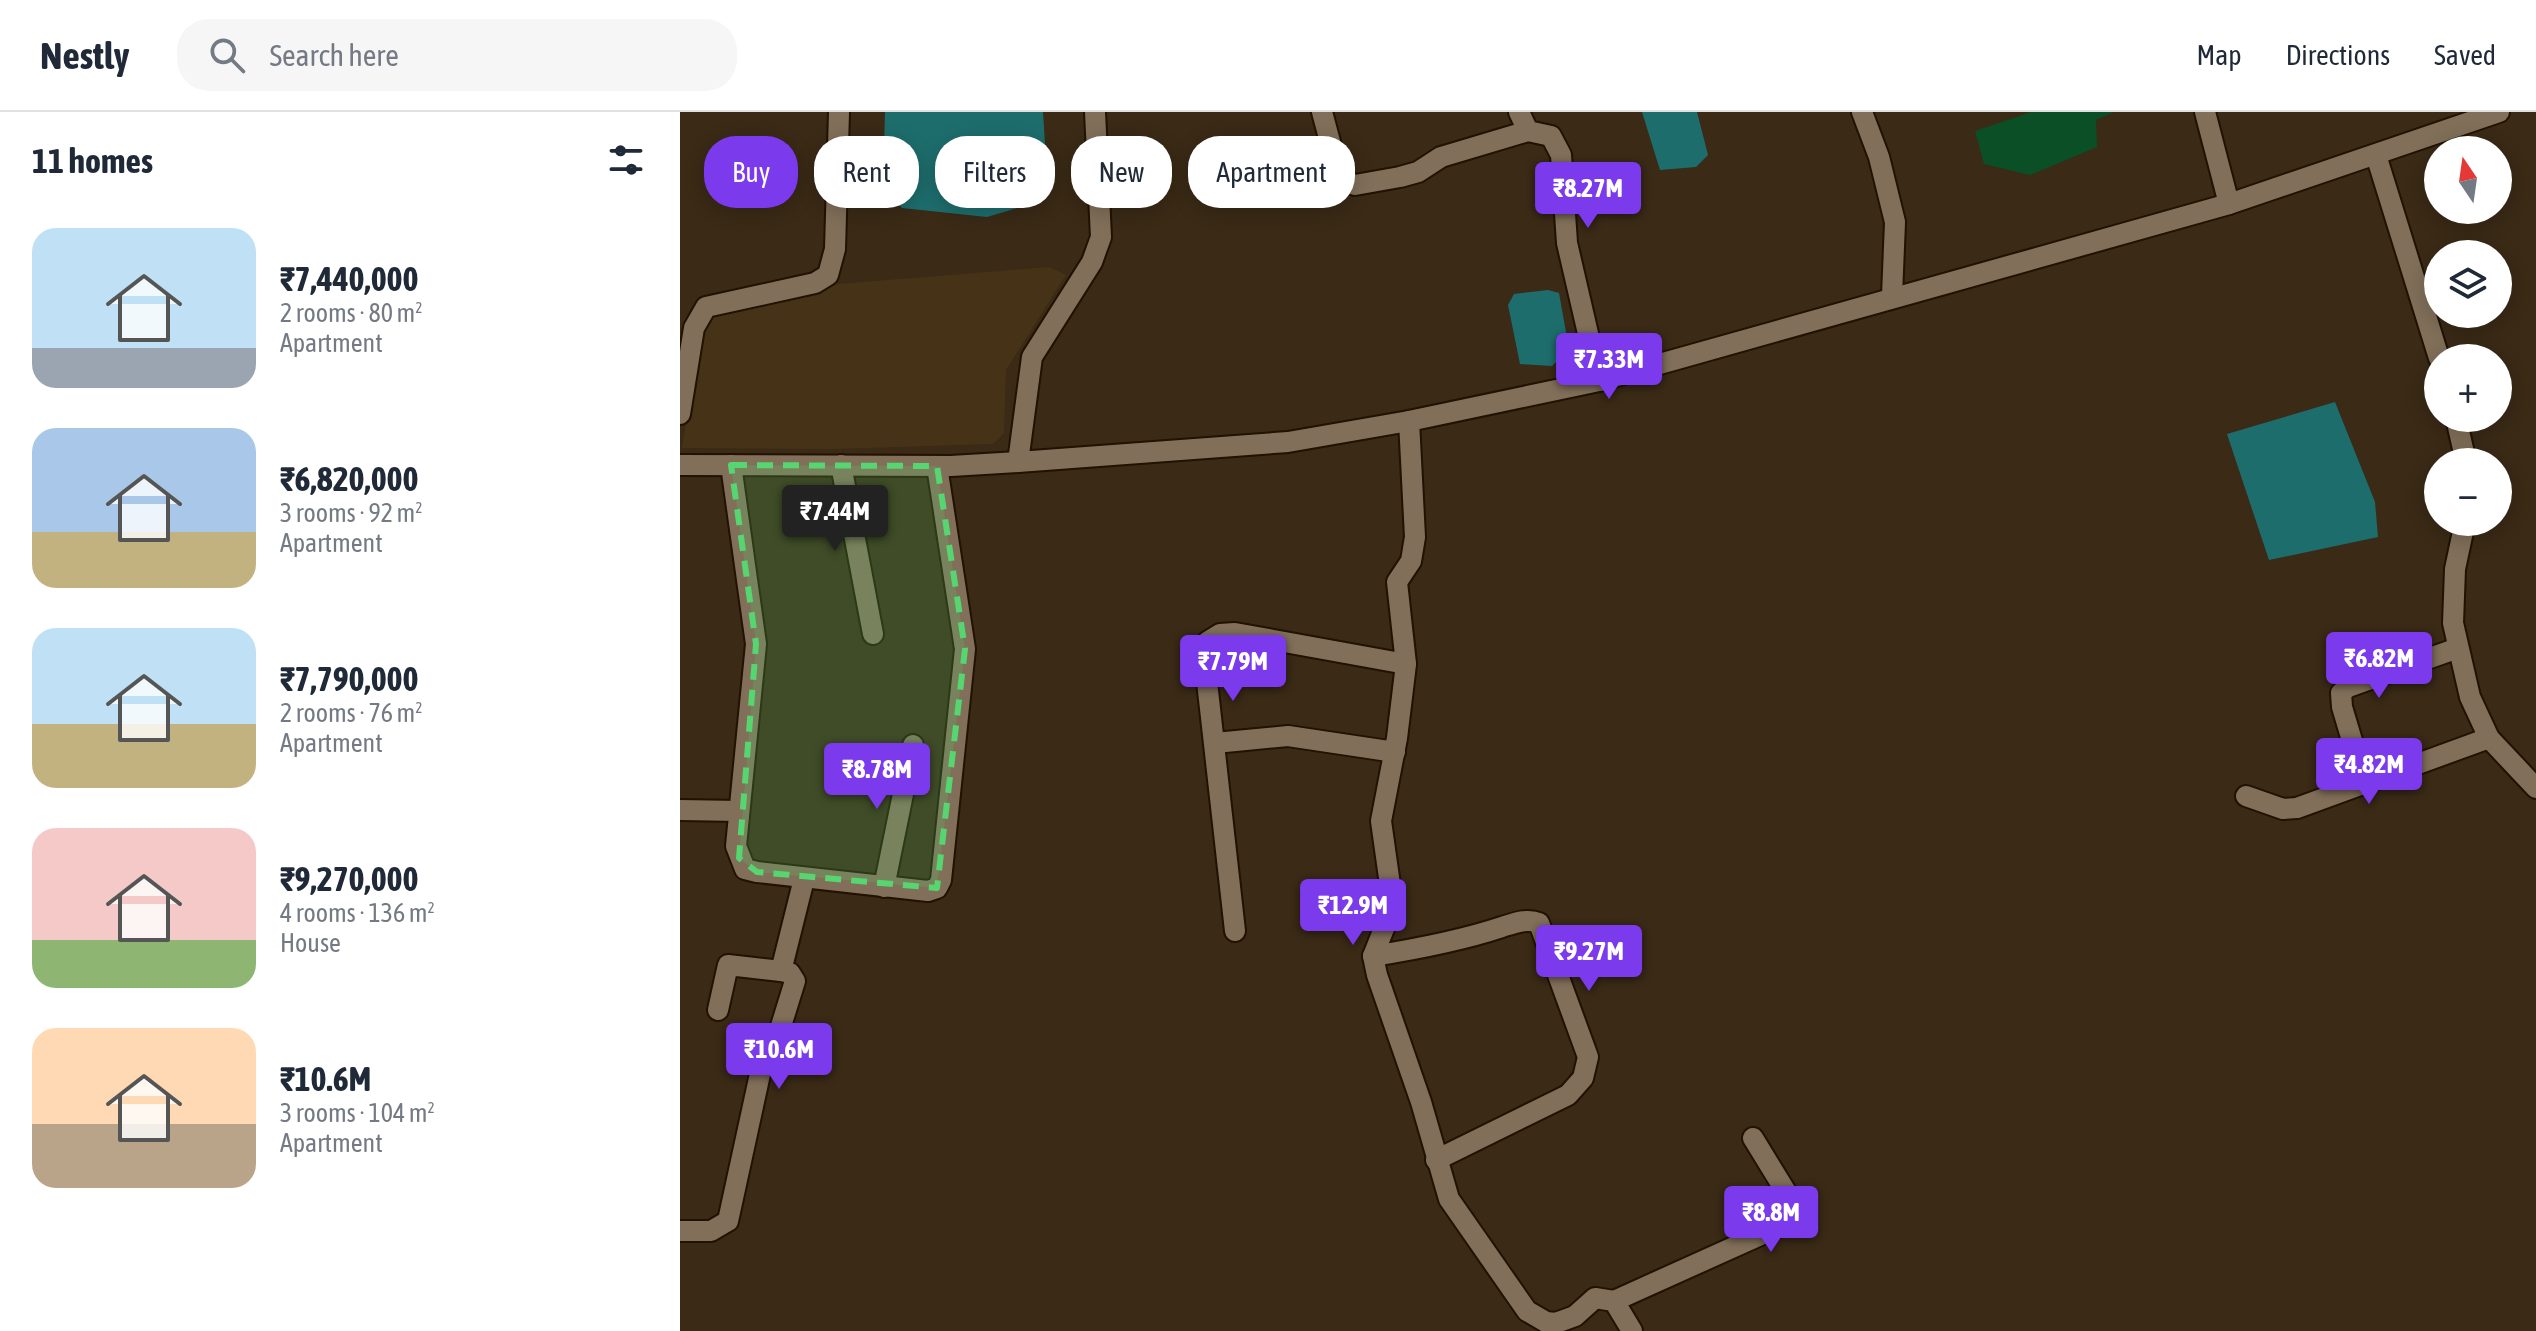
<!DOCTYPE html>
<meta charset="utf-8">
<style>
body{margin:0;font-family:"Asap Condensed",sans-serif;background:#f6f6f7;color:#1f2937;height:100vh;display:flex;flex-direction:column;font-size:30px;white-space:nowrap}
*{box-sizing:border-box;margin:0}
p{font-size:26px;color:#747a83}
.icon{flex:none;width:44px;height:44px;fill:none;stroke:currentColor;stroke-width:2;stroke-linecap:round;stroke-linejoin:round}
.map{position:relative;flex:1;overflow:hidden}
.sheet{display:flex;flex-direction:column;background:#fff;width:680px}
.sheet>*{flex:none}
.hud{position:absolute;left:24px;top:24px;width:760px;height:72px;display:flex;gap:16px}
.needle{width:52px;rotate:347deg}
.tools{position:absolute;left:1744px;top:24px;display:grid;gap:16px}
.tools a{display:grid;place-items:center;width:88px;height:88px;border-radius:50%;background:#fff;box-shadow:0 4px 20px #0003;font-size:40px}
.price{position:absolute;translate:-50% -68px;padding:0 18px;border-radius:8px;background:#7c3aed;color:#fff;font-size:26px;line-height:52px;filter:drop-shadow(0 2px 4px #0008)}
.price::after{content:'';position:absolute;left:50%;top:48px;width:24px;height:18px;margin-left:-12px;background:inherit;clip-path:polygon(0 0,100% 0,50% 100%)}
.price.active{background:#222;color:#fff}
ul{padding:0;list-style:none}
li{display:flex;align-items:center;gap:24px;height:200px;padding:0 32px}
li span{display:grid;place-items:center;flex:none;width:224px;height:160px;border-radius:24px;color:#555}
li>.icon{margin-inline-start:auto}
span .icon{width:96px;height:96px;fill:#fffc;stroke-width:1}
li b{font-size:34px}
h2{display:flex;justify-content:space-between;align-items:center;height:96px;padding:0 32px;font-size:34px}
.pill{padding:0 28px;border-radius:32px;background:#fff;box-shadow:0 4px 20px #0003;font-size:28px;line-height:72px}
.pill.active{background:#7c3aed;color:#fff}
header{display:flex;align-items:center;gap:48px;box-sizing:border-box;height:112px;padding:0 40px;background:#fff;border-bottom:2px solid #e0e1e3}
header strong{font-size:38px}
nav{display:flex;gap:44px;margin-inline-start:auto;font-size:28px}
.search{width:560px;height:72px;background:#f6f6f7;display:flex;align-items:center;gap:20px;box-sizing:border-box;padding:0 28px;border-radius:32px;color:#747a83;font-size:30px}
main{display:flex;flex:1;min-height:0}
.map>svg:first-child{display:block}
.built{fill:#463217}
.green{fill:#0a4f26}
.water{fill:#1e6d6d}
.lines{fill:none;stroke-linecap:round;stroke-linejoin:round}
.minor-casing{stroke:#211201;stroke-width:24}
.minor{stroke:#816f59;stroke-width:20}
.marked{fill:#57d570;fill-opacity:0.2;stroke:#57d570;stroke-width:6;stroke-dasharray:16 10;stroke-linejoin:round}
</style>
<header>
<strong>Nestly</strong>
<div class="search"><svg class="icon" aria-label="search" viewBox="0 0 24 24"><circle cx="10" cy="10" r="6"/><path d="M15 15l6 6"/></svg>Search here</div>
<nav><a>Map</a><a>Directions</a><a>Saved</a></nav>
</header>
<main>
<section class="sheet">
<h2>11 homes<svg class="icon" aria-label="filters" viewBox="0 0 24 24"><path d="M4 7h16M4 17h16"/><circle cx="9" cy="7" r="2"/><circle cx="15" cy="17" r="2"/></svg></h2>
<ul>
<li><span style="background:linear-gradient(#bfe0f5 75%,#9aa5b1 0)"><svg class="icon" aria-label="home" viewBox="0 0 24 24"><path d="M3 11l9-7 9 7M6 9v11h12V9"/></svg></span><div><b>₹7,440,000</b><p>2 rooms · 80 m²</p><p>Apartment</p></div></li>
<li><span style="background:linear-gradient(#a9c7e8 65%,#c2b280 0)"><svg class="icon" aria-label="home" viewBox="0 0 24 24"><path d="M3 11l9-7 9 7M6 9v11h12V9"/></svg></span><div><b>₹6,820,000</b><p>3 rooms · 92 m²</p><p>Apartment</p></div></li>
<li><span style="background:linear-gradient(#bfe0f5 60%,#c2b280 0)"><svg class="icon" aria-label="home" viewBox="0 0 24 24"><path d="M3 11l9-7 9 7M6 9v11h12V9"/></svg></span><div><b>₹7,790,000</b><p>2 rooms · 76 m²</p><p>Apartment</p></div></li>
<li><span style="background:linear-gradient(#f6c9c9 70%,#8fb573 0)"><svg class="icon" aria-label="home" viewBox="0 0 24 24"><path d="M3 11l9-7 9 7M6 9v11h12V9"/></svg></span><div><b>₹9,270,000</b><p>4 rooms · 136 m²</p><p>House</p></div></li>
<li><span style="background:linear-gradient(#ffd9b3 60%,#b9a48a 0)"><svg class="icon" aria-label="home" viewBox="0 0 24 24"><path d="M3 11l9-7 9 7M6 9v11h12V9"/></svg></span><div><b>₹10.6M</b><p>3 rooms · 104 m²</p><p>Apartment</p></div></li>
</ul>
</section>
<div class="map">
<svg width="1856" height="1219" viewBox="0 0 1856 1219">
<rect width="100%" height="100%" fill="#3a2a16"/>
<path class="built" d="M369,155L386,163L326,258L324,321L313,332L154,337L2,336L22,205L145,173Z"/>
<path class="green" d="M1351,0H1434L1416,8L1417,35L1350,63L1304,52L1295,19Z"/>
<g class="water">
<path d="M205,0H363L367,63L344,94L307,105L222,96L203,75Z"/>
<path d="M962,0H1017L1028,43L1016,55L980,58Z"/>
<path d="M868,178L879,181L889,237L872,254L840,252L828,193L834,182Z"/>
<path d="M1655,290L1695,390L1698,425L1589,448L1547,322Z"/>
</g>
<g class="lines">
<g class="minor-casing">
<g id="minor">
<path d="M642,0L660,67L675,73L720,65L738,60L761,45L848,19"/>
<path d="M839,0L848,19L871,24L881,43L887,131L919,269"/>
<path d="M1182,0L1199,45L1215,110L1212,184"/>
<path d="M1525,0L1549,92"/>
<path d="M1696,43L1759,246"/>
<path d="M0,302L14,216L26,195L135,171L148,163L155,137L159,0"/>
<path d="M1776,306L1786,350"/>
<path d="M729,309L735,425L731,449L717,470L726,552L717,626L701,709L713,794L693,844L697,863L741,990L769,1087L847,1199L866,1210L876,1211L895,1204L915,1186L934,1189L952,1219"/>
<path d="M338,350L352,245L412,150L421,125L415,0"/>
<path d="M0,353L271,354L338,350L608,330L729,309L919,269L1549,92L1819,0"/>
<path d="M51,353L76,532L56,734L65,757L77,760L248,779L257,776L261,768L285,537L257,354"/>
<path d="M161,353L193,522"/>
<path d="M1785,410L1775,457L1773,511L1790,585L1809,626L1856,676"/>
<path d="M535,631L608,624L715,640"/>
<path d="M1685,672L1662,595L1661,581L1668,575L1778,536"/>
<path d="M1566,684L1603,697L1617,696L1809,626"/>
<path d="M0,698L59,699"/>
<path d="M204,775L233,633"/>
<path d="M555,819L524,543L527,530L540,522L555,521L726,552"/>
<path d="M693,844C737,837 780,829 822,815C835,811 847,806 859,811L908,945L903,966L888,983L756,1048"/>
<path d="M38,898L48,853L101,859"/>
<path d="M0,1119H31L48,1109L80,962L97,927L115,869L110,861L101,859L124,767"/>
<path d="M934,1189L1107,1111L1114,1104L1111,1088L1073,1026"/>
</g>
</g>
<use href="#minor" class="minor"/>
</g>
<path class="marked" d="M51,353L257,354L285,537L257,776L77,760L59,746L76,532Z"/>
</svg>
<div class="tools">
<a><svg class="needle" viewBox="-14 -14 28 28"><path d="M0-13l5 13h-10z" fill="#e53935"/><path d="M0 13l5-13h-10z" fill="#747a83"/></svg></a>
<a><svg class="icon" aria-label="layers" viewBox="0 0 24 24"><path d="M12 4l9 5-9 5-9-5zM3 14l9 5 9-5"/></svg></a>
<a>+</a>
<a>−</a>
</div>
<b class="price" style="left:908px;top:118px">₹8.27M</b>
<b class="price" style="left:929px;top:289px">₹7.33M</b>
<b class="price active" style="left:155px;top:441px">₹7.44M</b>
<b class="price" style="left:1699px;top:588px">₹6.82M</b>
<b class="price" style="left:553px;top:591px">₹7.79M</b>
<b class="price" style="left:1689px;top:694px">₹4.82M</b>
<b class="price" style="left:197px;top:699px">₹8.78M</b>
<b class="price" style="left:673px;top:835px">₹12.9M</b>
<b class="price" style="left:909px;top:881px">₹9.27M</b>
<b class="price" style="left:99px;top:979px">₹10.6M</b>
<b class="price" style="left:1091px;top:1142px">₹8.8M</b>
<div class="hud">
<a class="pill active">Buy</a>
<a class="pill">Rent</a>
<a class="pill">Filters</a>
<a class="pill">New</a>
<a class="pill">Apartment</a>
</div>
</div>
</main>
